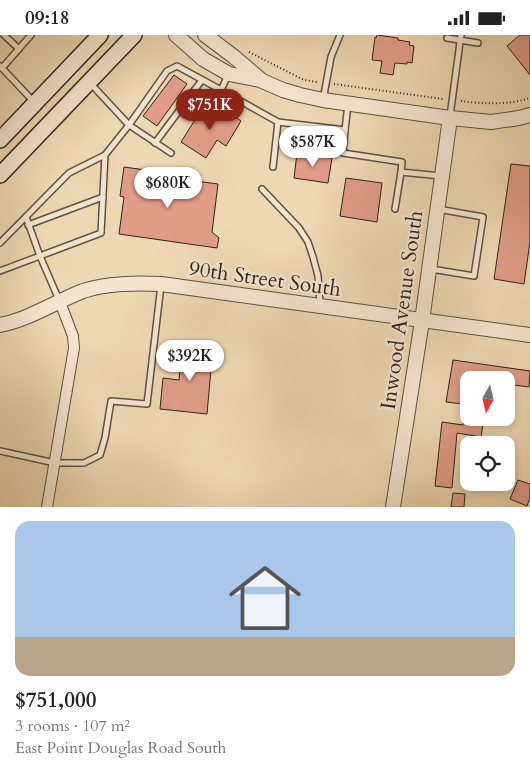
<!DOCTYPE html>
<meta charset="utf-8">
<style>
body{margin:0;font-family:Cardo,serif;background:#f6f6f6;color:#222;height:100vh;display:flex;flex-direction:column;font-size:19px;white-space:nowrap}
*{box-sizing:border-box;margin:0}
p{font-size:16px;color:#767676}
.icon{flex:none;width:28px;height:28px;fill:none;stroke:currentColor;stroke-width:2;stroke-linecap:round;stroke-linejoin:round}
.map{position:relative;height:472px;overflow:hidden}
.details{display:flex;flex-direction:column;background:#fff;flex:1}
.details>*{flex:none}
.needle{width:32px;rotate:188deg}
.tools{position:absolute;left:460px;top:336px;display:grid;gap:10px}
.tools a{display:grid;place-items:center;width:55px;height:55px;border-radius:10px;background:#fff;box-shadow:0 2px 8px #0003;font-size:25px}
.price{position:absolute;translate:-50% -42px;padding:0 11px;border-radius:18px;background:#fff;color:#222;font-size:16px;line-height:32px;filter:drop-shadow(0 1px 2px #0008)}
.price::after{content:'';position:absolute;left:50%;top:30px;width:15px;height:11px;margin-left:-8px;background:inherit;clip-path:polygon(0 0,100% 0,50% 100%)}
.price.current{background:#8f2418;color:#fff}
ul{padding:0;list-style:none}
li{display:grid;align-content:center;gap:10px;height:265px;padding:0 15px}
li span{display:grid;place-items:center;height:155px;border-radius:15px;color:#555}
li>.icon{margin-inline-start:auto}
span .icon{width:90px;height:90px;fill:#fffc;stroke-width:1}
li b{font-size:21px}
.status{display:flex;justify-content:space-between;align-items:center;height:35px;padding:0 25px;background:#fff;direction:ltr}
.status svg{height:14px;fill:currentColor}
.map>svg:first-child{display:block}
.building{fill:#e09c87;stroke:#2f251b}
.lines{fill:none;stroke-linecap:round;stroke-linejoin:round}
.service-casing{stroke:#5f5241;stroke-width:8}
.minor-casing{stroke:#5f5241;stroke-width:12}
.tertiary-casing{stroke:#5f5241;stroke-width:16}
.secondary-casing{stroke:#2f251b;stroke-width:18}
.path{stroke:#2f251b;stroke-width:2;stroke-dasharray:1 2.5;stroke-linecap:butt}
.service{stroke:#f4e5ce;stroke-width:5}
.minor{stroke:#f4e5ce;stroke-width:10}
.tertiary{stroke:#f4e5ce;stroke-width:14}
.secondary{stroke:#f4e5ce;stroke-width:15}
.labels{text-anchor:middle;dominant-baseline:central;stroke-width:4.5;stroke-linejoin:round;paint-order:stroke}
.street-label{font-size:21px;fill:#2f251b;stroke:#f4e5ce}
</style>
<div class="status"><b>09:18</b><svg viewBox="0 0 49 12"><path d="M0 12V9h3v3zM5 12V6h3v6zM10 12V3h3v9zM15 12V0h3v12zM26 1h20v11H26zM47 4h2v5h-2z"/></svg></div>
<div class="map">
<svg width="530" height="472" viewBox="0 0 530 472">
<rect width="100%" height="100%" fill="#eed7b3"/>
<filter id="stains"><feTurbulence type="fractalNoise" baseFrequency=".004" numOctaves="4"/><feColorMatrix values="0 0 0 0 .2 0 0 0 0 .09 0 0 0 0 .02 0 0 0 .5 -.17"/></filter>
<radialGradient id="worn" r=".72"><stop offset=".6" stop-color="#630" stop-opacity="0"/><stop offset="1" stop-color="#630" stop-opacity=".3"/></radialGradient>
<g class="building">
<path d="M377,0L398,3V5L410,7L409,10L414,11L412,28L407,27V29L395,28L393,40L380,38L382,26L372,25L375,2L376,3Z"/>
<path d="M520,0H530V40L507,11Z"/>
<path d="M174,40L187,49L157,91L143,81Z"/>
<path d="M205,69L227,83L230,78L241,86L226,111L217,105L206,123L181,107Z"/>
<path d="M297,118L332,123L328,148L294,143Z"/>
<path d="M511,129L530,131V207L524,249L494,244Z"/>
<path d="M124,132L153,136L152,140L218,149L212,197L219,203L217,213L119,199L124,162L120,161Z"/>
<path d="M346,143L382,148L377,187L340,181Z"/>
<path d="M183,309L213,312L207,379L160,374L163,343L179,345Z"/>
<path d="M453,325L530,336L529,352L506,349V345H484L469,343L468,348L466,347L463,369L446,367Z"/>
<path d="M464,382H484L481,402L457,398L452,453L435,451L442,387L463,390Z"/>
<path d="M518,445L530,449V462L527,471L510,464Z"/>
<path d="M453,458L465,459L464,472H451Z"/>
</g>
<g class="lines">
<g class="service-casing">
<g id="service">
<path d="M4,0L19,14"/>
<path d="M447,3L478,8"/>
<path d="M0,31L34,67"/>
<path d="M2,33L31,0"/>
<path d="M91,49L129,90L171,118"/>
<path d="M221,55L278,87L345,95L348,69"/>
<path d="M323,65L331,22L340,0"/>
<path d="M450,81L461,0"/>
<path d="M345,95L343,118L402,127L401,137L441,141"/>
<path d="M155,108L202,45"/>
<path d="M273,132L278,87"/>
<path d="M262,154L299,193L308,207L313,222L318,241L320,268"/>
<path d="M395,174L401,137"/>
<path d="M26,182L40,221L59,265"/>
<path d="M28,190L103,162"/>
<path d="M0,208L69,138L105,120L129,90L167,36L177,31L221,55L228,40"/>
<path d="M431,234L474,241L483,182L438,174"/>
<path d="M0,236L101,198L105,120"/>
<path d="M0,416L55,428H84L100,420L105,403L111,366L147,369L161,250"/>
</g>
</g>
<g class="minor-casing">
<path id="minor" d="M47,472L74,313L73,301L60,267"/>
</g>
<g class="tertiary-casing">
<g id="tertiary">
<path d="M176,0L203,24L229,39L260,45L283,55L300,60L323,65L450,83L491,87L519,83L530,80"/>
<path d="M205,0L233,21L260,44"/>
<path d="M0,290C30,284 55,267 83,256C108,248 135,248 161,249L530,300"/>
<path d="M393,472L422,286L450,83"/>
</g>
</g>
<g class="secondary-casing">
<g id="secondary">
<path d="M0,105L100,0"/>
<path d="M0,140L134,0"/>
</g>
</g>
<g class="path">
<path d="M249,17L304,45L317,47"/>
<path d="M334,49L443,64"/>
<path d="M461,66C481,69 510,70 530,63"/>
</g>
<use href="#service" class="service"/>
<use href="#minor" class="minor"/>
<use href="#tertiary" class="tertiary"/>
<use href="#secondary" class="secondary"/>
</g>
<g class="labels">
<g class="street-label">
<text transform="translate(265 244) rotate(8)">90th Street South</text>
<text transform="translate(402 275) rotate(-82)">Inwood Avenue South</text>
</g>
</g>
<rect width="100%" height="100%" filter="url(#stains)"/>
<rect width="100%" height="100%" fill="url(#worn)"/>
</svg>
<div class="tools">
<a><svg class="needle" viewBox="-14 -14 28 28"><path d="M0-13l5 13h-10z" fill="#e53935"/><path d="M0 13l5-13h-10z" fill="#767676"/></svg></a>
<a><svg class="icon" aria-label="locate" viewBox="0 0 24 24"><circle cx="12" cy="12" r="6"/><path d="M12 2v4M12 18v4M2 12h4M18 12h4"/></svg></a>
</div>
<b class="price current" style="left:210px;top:96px">$751K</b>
<b class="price" style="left:313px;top:133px">$587K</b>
<b class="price" style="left:168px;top:174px">$680K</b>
<b class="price" style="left:190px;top:347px">$392K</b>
</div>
<section class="details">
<ul>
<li><span style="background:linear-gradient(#a9c7e8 75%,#b9a48a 0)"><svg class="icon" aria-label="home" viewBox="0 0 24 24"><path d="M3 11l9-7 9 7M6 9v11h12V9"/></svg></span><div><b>$751,000</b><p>3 rooms · 107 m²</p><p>East Point Douglas Road South</p></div></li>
</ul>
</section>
